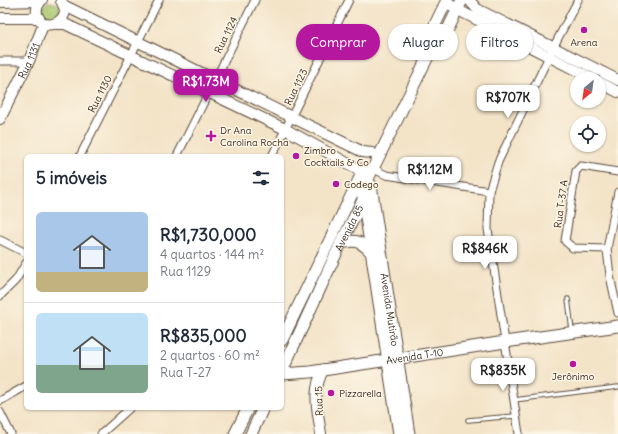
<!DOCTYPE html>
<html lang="pt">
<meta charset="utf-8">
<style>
body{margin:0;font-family:Delius,sans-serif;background:#f6f6f7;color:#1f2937;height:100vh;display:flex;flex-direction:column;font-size:15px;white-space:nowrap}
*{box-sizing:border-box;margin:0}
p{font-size:13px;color:#747a83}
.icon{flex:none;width:22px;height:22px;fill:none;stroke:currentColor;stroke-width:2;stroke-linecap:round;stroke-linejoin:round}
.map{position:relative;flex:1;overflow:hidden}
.sheet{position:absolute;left:24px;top:154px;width:260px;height:256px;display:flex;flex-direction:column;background:#fff;border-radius:6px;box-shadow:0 1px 3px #0004}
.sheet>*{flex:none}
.guide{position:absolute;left:296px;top:24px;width:262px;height:36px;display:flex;gap:8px}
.needle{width:26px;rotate:209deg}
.controls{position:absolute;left:570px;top:72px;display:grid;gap:8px}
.controls a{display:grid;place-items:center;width:36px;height:36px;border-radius:50%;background:#fff;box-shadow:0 1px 3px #0004;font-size:20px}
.price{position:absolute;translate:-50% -34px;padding:0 9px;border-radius:8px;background:#fff;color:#222;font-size:13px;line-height:26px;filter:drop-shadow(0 1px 2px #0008)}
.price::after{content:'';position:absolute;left:50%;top:24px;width:12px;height:9px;margin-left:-6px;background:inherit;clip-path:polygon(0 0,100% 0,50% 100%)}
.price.active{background:#b5179e;color:#fff}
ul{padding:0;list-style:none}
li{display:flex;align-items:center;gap:12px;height:100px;padding:0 12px}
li+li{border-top:1px solid #e0e1e3}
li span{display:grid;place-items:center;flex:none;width:112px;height:80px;border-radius:6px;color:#555}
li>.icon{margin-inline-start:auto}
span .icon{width:48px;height:48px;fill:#fffc;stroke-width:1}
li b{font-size:17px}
h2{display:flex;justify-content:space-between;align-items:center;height:48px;padding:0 12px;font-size:17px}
.chip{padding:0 14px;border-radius:18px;background:#fff;box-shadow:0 1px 3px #0004;font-size:14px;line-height:36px}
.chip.active{background:#b5179e;color:#fff}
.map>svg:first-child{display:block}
.green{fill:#aac870;stroke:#727947}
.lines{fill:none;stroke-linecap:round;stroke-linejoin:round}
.lane-casing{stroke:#574637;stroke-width:5.5}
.street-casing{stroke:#574637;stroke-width:9}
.secondary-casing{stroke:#574637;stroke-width:12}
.primary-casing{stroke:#574637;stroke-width:13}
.lane{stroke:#fff;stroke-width:3.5}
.street{stroke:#fff;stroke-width:7}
.secondary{stroke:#fff;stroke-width:10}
.primary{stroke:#fff;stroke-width:11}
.poi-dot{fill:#b5179e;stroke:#fcf5e5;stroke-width:1.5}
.labels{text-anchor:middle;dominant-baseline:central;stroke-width:3;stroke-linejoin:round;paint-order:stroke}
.street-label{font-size:10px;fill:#3b2a1e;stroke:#fcf5e5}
.poi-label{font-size:10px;fill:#3b2a1e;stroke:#fcf5e5;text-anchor:start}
</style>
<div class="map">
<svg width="618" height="434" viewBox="0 0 618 434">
<rect width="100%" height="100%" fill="#fcf5e5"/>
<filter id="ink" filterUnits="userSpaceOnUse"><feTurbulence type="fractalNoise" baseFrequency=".025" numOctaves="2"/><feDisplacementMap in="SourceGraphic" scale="8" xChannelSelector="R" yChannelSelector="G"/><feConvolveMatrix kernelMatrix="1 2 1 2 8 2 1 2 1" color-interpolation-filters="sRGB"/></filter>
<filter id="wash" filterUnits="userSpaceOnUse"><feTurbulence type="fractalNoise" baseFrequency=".012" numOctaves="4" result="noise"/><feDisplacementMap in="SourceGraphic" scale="16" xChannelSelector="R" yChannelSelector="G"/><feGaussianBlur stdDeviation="0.9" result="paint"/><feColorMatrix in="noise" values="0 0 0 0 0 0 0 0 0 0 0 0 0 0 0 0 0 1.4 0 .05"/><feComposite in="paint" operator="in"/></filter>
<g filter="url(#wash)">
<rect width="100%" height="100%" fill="#f3e3c7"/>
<path class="green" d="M48,2L57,4L60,9L59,18L48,21L41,14L42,8Z"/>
</g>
<g filter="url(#ink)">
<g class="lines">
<g class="lane-casing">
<g id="lane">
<path d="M568,299L572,330"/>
<path d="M514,400L618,387"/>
<path d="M468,420L516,416"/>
</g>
</g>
<g class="street-casing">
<g id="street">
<path d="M0,61H29"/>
<path d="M80,156L159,0"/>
<path d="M177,156L255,0"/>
<path d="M272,156L349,0"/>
<path d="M378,171L386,175L489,191"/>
<path d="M618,192L607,249L610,276L618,313"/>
<path d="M0,240L26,253"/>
<path d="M607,249L573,248L565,241L576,171L581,166L618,172"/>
<path d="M0,296L16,280L26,263"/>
<path d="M0,401L26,386"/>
<path d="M0,412L11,434"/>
<path d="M101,434L130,408"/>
<path d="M519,434L488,229L489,191L498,162L553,48L578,0"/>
</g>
</g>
<g class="secondary-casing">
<g id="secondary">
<path d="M42,0C38,4 36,9 37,14C43,36 76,19 61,1"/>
<path d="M469,0L477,9L618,80"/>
<path d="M0,2L40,1"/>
<path d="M446,2L458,10L593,79"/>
<path d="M63,5L363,152L372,153"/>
<path d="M0,18H39"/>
<path d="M55,24H65L285,129L358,169L361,175"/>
<path d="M599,82L618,92"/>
<path id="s1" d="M0,119L29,61L44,23"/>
<path d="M321,434C318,411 311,390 324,369"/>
</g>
</g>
<g class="primary-casing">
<g id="primary">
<path d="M430,35L447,0"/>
<path d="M437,52L462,0"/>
<path id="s2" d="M371,185L409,434"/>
<path d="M341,243C357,239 360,241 371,252"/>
<path d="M282,340L364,169"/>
<path id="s3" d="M282,371L341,243L364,198"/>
<path id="s4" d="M282,374L310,372L505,342L618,326"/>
<path d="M235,434L248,408"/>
<path d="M251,434L263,408"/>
<path d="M399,434L362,191L436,40L433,29"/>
</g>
</g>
<use href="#lane" class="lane"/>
<use href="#street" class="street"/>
<use href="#secondary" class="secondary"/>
<use href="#primary" class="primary"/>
</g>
</g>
<g class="poi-dot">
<circle cx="584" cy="30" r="4"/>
<path d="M209 130h4v4h4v4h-4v4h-4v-4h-4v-4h4z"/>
<circle cx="296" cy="156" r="4"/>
<circle cx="336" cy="184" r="4"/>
<circle cx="573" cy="364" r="4"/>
<circle cx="331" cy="393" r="4"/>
</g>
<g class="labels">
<g class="street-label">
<text transform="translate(226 35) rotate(-64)">Rua 1124</text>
<text stroke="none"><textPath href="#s1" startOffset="65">Rua 1131</textPath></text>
<text transform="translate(296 87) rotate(-64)">Rua 1123</text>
<text transform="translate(100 94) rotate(-63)">Rua 1130</text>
<text transform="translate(561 204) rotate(-82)">Rua T-37 A</text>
<text stroke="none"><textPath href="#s3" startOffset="158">Avenida 85</textPath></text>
<text stroke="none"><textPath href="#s2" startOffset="126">Avenida Mutirão</textPath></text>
<text stroke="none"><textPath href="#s4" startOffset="134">Avenida T-10</textPath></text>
<text transform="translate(319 401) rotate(-92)">Rua 15</text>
</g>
<g class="poi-label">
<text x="584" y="42" text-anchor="middle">Arena</text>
<text x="220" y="130">Dr Ana<tspan x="220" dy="12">Carolina Rocha</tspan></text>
<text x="304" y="150">Zimbro<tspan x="304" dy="12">Cocktails &amp; Co</tspan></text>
<text x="344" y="184">Codego</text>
<text x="573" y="376" text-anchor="middle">Jerônimo</text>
<text x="339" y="393">Pizzarella</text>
</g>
</g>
</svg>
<div class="controls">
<a><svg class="needle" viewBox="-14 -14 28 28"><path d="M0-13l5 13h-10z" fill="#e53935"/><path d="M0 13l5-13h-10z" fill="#747a83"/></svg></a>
<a><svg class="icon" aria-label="locate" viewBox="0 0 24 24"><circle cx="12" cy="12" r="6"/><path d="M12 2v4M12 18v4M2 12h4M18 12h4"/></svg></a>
</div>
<b class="price active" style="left:206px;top:103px">R$1.73M</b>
<b class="price" style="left:508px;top:119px">R$707K</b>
<b class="price" style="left:430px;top:191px">R$1.12M</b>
<b class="price" style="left:485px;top:270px">R$846K</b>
<b class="price" style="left:503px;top:392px">R$835K</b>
<div class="guide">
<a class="chip active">Comprar</a>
<a class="chip">Alugar</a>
<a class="chip">Filtros</a>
</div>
<section class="sheet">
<h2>5 imóveis<svg class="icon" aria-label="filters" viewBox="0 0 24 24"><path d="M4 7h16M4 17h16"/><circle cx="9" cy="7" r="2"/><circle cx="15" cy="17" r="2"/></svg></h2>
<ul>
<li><span style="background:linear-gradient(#a9c7e8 75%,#c2b280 0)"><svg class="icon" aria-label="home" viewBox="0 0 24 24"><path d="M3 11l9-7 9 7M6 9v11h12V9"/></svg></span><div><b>R$1,730,000</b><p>4 quartos · 144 m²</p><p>Rua 1129</p></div></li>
<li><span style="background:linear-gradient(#bfe0f5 65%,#7fa58c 0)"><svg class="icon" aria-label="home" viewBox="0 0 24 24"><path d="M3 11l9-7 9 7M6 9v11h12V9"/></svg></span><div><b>R$835,000</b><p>2 quartos · 60 m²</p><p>Rua T-27</p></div></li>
</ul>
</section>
</div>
